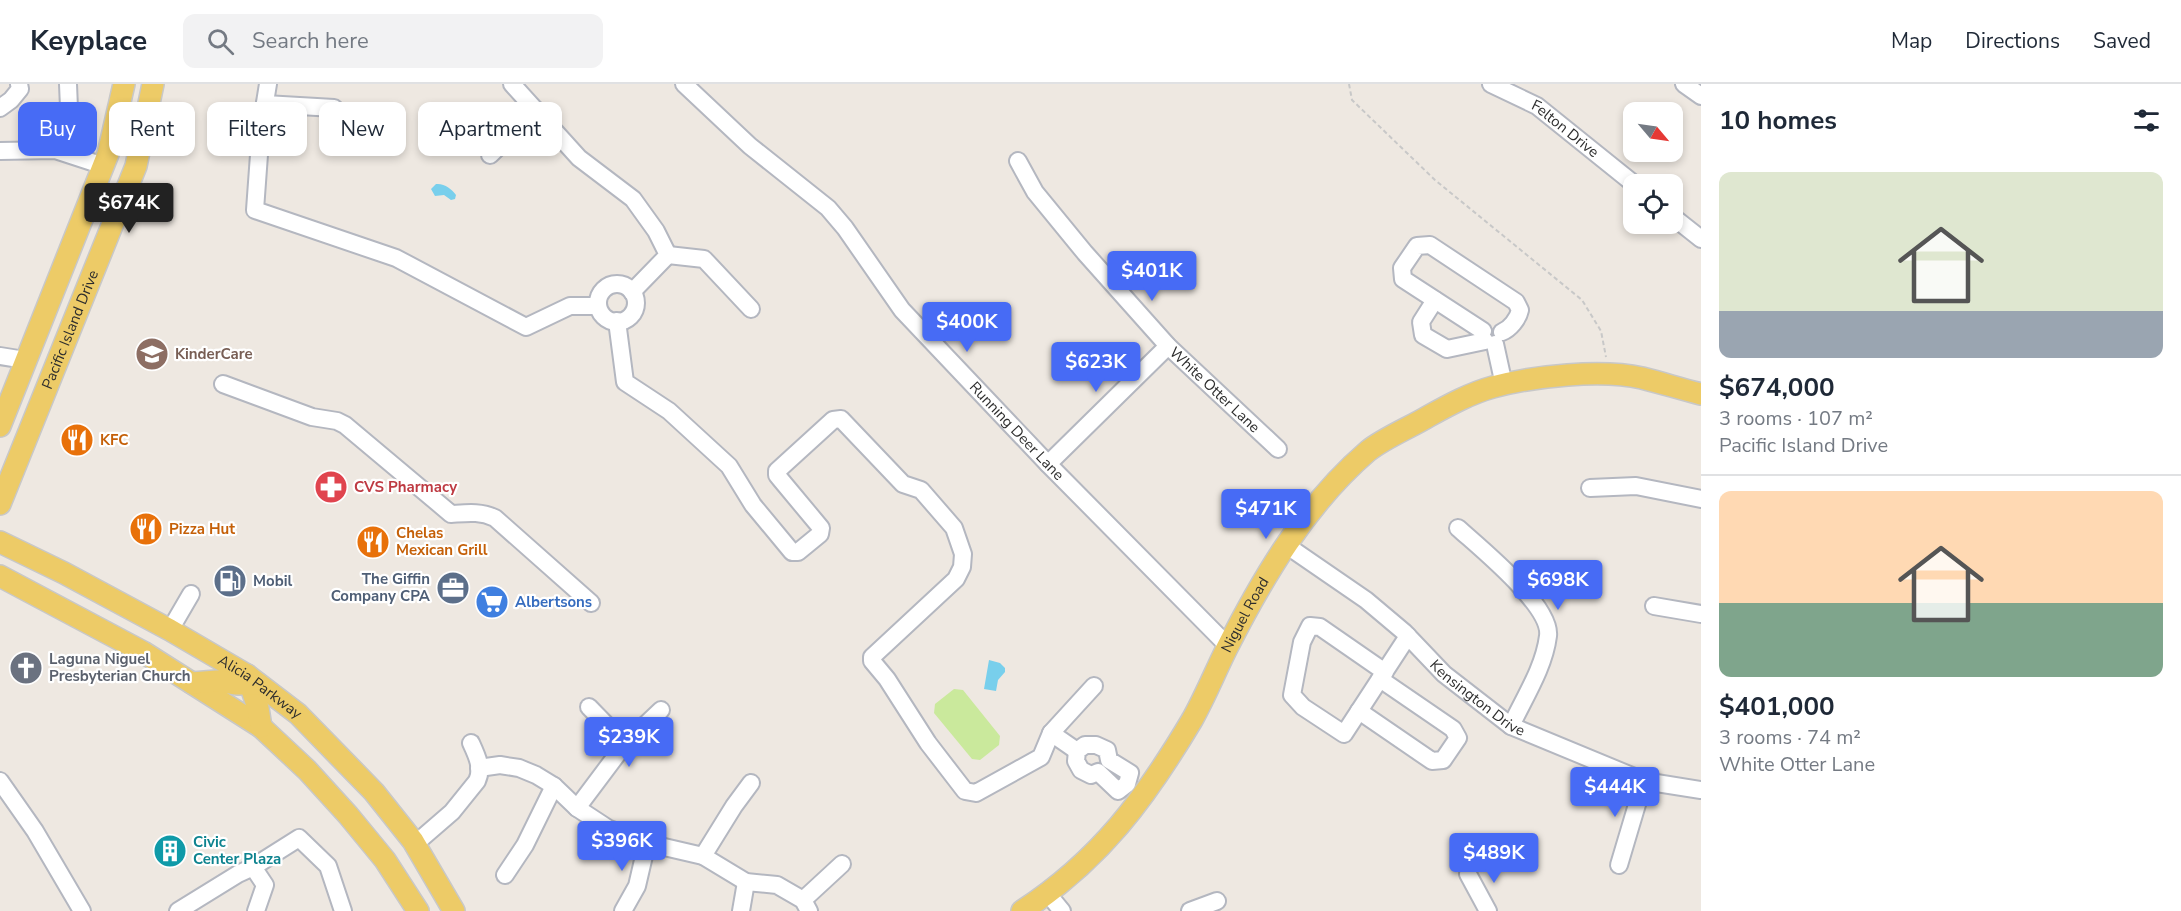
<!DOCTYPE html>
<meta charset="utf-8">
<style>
body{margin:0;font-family:"Nunito Sans",sans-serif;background:#f2f2f3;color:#1f2937;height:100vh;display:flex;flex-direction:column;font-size:22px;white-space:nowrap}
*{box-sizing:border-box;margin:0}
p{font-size:20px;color:#747a83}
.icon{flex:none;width:33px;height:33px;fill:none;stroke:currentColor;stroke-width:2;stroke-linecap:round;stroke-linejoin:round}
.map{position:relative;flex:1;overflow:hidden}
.side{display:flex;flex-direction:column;background:#fff;width:480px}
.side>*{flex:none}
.banner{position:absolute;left:18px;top:18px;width:570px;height:54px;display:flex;gap:12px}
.needle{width:39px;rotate:119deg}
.buttons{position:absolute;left:1623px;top:18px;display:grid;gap:12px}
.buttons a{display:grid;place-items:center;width:60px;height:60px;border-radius:12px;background:#fff;box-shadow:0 3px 9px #0003;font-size:30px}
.price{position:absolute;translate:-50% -51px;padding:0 14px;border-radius:6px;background:#476bf5;color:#fff;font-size:20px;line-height:39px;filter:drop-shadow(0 2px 3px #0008)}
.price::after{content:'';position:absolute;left:50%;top:36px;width:18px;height:14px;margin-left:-9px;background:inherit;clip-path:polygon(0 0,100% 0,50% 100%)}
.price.selected{background:#222;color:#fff}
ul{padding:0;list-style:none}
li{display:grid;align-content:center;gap:12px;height:318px;padding:0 18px}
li+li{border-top:2px solid #e0e1e3}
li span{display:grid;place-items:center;height:186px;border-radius:12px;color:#555}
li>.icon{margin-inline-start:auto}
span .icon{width:108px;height:108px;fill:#fffc;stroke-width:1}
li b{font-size:26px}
h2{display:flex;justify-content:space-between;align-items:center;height:72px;padding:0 18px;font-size:26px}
.pill{padding:0 21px;border-radius:12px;background:#fff;box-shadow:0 3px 9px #0003;font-size:21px;line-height:54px}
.pill.selected{background:#476bf5;color:#fff}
header{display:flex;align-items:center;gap:36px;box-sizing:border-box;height:84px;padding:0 30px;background:#fff;border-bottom:2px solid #e0e1e3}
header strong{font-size:28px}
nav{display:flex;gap:33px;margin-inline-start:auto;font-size:21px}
.search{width:420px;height:54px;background:#f2f2f3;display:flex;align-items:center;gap:15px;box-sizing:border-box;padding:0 21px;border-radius:12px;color:#747a83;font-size:22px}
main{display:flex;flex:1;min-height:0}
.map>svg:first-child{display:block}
.pitch{fill:#cae99c}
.water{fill:#78cfec}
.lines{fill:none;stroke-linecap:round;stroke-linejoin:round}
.minor-casing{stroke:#b4b7c0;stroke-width:20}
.major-casing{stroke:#c8c8c8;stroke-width:24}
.path{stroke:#c8c8c8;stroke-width:2;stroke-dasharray:4.5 3;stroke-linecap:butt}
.minor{stroke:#fff;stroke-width:16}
.major{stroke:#edcb67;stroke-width:21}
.labels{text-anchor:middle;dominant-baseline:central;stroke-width:4.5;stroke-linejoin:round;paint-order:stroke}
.street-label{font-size:15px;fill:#2d2d2d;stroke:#fff}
.education-label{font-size:15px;font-weight:bold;fill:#785e54;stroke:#fff;text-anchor:start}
.food-label{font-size:15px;font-weight:bold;fill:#c56008;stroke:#fff;text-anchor:start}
.health-label{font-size:15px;font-weight:bold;fill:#be3a42;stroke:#fff;text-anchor:start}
.service-label{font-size:15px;font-weight:bold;fill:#4e5e75;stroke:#fff;text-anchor:end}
.shop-label{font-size:15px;font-weight:bold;fill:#366cbe;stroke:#fff;text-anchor:start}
.worship-label{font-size:15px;font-weight:bold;fill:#5b616d;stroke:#fff;text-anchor:start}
.culture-label{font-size:15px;font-weight:bold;fill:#0d838f;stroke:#fff;text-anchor:start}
</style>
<header>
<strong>Keyplace</strong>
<div class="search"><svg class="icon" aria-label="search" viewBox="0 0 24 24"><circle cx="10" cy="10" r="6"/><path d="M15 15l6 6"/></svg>Search here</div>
<nav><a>Map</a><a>Directions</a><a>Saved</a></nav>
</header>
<main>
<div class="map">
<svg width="1701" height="827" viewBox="0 0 1701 827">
<rect width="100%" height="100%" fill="#eee8e1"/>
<path class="pitch" d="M954,605L963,606L1000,652L999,661L980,676L972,675L934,629L935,620Z"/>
<g class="water">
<path d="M436,100C444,99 452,105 456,111L455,115L451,116L444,111L435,112L431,105Z"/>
<path d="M989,576L1000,579L1005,584V588L998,596L996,607L984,605Z"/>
</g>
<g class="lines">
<g class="minor-casing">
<g id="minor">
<path d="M268,0L261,43L255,126L396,174L526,243L570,222H598"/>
<path d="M512,0L579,74L633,115L656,147L668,171L632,208"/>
<path id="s1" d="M684,0L750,62L828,124L845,144L902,226L1048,380L1228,562"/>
<path id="s2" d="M1491,0L1537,22L1634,100"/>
<path d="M1684,0L1701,12"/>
<path d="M265,20L334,24"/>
<path d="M0,24L11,16L20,5L19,0"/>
<path d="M55,66L69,24L68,0"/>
<path d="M0,67L55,66L104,82"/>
<path d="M490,71L536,26"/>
<path id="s3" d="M1018,77L1035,108L1085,169L1168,262L1278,365"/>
<path d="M1672,132L1701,155"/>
<path d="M668,171L704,175L751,225"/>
<circle cx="617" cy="219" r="19"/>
<path d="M1435,216L1421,238L1423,251L1447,265L1485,257"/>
<path d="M617,237L625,298L669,327L729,382L753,421L792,468H798L820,450L821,444L781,396L777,391V387L833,336L841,335L903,400L921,406L954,444L963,470L962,483L956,495L872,573V577L887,595L928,659L965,707L976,709L1041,673L1051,649"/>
<path d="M1483,247L1403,195L1402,184L1417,162L1430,161L1516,218L1520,226C1518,235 1510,245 1502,248"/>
<path d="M1495,260L1504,301"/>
<path d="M0,272L25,276"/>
<path d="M223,300L312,333L337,337L345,341L451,430C467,429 480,427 495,434L591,519"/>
<path d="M1048,380L1168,262"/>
<path d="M1590,404L1636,402L1701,415"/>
<path d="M1458,444C1480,464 1552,522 1548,552C1544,584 1524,614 1511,642"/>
<path id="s4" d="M1286,461L1366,516L1404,548L1444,590L1511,642L1644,697L1701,706"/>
<path d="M1654,522L1701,530"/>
<path d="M170,546L191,510"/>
<path d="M1385,588L1320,543L1310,542L1302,558L1292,611L1303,623L1344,650L1408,552"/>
<path d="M589,623L625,660"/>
<path d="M1359,627L1432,677L1443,676L1458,654L1453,645L1380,595"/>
<path d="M1085,661H1096L1107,666L1109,676L1130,689L1127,700L1118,707L1098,688L1091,691L1081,686L1076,677L1077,667Z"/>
<path d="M1077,667L1051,649L1094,602"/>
<path d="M479,684L500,681L519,684L536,691L554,702L577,724L609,745L647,759L703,772L746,798L777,801L803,816L809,827"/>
<path d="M0,697L35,747L82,827"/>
<path d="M577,724L625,660L661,626"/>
<path d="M415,760L452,728L477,697C483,684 477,672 471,659"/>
<path d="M703,772L734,722L751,699"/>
<path d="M1619,781L1644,697"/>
<path d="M1468,790L1488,827"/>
<path d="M505,791L525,761L554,702"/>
<path d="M1048,810L1062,827"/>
<path d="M803,816L842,780"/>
<path d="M178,827L238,790L253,783"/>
<path d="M256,827L265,801L253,783L299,754L328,782L343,827"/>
<path d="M623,827L637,802L647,759"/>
<path d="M741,827L746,798"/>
<path d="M1190,827L1217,817"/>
</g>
</g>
<g class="major-casing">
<g id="major">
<path d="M0,342L108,70L124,0"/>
<path id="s5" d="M0,420L136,82L153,0"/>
<path id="s6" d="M0,458L64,489L170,546L247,591L298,630L374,708L413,757L454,827"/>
<path d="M0,492L143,568L261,643L307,686L348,731L385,776L418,827"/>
<path d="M247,591L258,624L261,643"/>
<path d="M192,599L217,597L237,600H258"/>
<path id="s7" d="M1022,827C1100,776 1145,715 1192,636C1205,613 1215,588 1227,564C1263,493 1306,420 1368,367C1384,354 1411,343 1429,332C1449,321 1471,309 1493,303C1534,292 1601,285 1642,294C1662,299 1681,305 1701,310"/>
</g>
</g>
<path class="path" d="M1349,0L1352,16L1435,96L1582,216L1601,247L1606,273"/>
<use href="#minor" class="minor"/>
<use href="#major" class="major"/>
</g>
<defs>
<g id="school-disc" transform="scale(1.725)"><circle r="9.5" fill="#8d6e63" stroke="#fff"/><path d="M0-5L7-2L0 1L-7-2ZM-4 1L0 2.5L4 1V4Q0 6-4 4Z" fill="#fff"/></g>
<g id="restaurant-disc" transform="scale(1.725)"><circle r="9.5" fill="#e8710a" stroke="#fff"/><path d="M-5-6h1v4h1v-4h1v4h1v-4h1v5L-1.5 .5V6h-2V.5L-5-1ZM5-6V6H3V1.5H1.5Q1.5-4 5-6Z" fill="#fff"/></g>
<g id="pharmacy-disc" transform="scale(1.725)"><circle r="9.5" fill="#e0444e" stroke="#fff"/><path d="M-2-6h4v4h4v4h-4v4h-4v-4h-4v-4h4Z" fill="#fff"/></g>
<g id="fuel-disc" transform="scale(1.725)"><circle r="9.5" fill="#5c6f8a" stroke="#fff"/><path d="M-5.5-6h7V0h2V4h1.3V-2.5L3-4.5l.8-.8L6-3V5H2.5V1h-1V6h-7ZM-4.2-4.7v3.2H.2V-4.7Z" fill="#fff"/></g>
<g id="office-disc" transform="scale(1.725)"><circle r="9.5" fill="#5c6f8a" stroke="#fff"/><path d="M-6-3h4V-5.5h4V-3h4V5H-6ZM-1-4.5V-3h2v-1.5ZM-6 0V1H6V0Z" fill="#fff"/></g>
<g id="supermarket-disc" transform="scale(1.725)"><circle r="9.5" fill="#3f7fe0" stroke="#fff"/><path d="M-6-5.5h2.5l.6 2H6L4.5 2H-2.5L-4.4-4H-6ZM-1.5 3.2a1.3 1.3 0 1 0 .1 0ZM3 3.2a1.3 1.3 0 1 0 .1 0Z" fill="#fff"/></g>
<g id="church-disc" transform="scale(1.725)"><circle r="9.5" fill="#6b7280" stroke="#fff"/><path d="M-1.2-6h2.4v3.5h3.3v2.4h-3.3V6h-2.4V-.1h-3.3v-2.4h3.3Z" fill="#fff"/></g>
<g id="building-disc" transform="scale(1.725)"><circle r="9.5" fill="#0f9aa8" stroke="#fff"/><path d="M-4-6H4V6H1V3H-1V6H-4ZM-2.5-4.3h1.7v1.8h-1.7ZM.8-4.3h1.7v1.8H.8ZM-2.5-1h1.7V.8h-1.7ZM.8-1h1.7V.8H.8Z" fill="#fff"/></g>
</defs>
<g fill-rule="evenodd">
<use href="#school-disc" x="152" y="270"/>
<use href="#restaurant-disc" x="77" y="356"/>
<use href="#pharmacy-disc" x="331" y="403"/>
<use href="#restaurant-disc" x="146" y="445"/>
<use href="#restaurant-disc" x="373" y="458"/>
<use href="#fuel-disc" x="230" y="497"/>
<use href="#office-disc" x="453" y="504"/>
<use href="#supermarket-disc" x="492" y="518"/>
<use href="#church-disc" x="26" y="584"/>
<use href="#building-disc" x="170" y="767"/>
</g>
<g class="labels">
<g class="street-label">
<text stroke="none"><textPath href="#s2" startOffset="87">Felton Drive</textPath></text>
<text stroke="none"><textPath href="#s5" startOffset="188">Pacific Island Drive</textPath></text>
<text stroke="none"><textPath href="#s3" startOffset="303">White Otter Lane</textPath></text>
<text stroke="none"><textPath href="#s1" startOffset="483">Running Deer Lane</textPath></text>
<text stroke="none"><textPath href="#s7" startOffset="376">Niguel Road</textPath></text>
<text stroke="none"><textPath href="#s6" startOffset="298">Alicia Parkway</textPath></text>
<text stroke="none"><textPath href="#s4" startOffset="246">Kensington Drive</textPath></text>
</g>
<g class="education-label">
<text x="175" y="270">KinderCare</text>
</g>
<g class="food-label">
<text x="100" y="356">KFC</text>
<text x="169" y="445">Pizza Hut</text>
<text x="396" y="449">Chelas<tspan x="396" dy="17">Mexican Grill</tspan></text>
</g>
<g class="health-label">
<text x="354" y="403">CVS Pharmacy</text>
</g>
<g class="service-label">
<text x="430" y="495">The Giffin<tspan x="430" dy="17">Company CPA</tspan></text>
<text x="253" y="497" text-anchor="start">Mobil</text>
</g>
<g class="shop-label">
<text x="515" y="518">Albertsons</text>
</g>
<g class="worship-label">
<text x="49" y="575">Laguna Niguel<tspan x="49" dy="17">Presbyterian Church</tspan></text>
</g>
<g class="culture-label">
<text x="193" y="758">Civic<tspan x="193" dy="17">Center Plaza</tspan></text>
</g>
</g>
</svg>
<div class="buttons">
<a><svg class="needle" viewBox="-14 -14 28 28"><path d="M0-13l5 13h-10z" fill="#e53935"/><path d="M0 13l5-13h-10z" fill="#747a83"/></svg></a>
<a><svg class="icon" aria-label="locate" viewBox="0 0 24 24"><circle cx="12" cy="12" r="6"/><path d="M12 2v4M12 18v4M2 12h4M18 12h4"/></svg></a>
</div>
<b class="price selected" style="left:129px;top:150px">$674K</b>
<b class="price" style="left:1152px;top:218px">$401K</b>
<b class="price" style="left:967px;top:269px">$400K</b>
<b class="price" style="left:1096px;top:309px">$623K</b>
<b class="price" style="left:1266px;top:456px">$471K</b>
<b class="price" style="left:1558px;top:527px">$698K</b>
<b class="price" style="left:629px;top:684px">$239K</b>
<b class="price" style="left:1615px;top:734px">$444K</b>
<b class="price" style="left:622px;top:788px">$396K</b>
<b class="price" style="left:1494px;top:800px">$489K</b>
<div class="banner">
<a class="pill selected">Buy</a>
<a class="pill">Rent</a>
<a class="pill">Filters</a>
<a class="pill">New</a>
<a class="pill">Apartment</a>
</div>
</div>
<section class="side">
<h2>10 homes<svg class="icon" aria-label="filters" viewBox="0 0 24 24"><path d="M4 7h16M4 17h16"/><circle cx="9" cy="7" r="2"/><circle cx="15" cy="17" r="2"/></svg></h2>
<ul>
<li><span style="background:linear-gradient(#dfe7d0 75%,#9aa5b1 0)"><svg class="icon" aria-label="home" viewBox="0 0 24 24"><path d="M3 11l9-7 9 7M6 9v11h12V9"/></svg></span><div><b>$674,000</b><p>3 rooms · 107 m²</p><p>Pacific Island Drive</p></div></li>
<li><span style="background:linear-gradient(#ffd9b3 60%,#7fa58c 0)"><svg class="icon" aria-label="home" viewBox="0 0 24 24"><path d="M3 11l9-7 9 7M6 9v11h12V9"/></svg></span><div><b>$401,000</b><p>3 rooms · 74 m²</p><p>White Otter Lane</p></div></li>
</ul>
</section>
</main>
